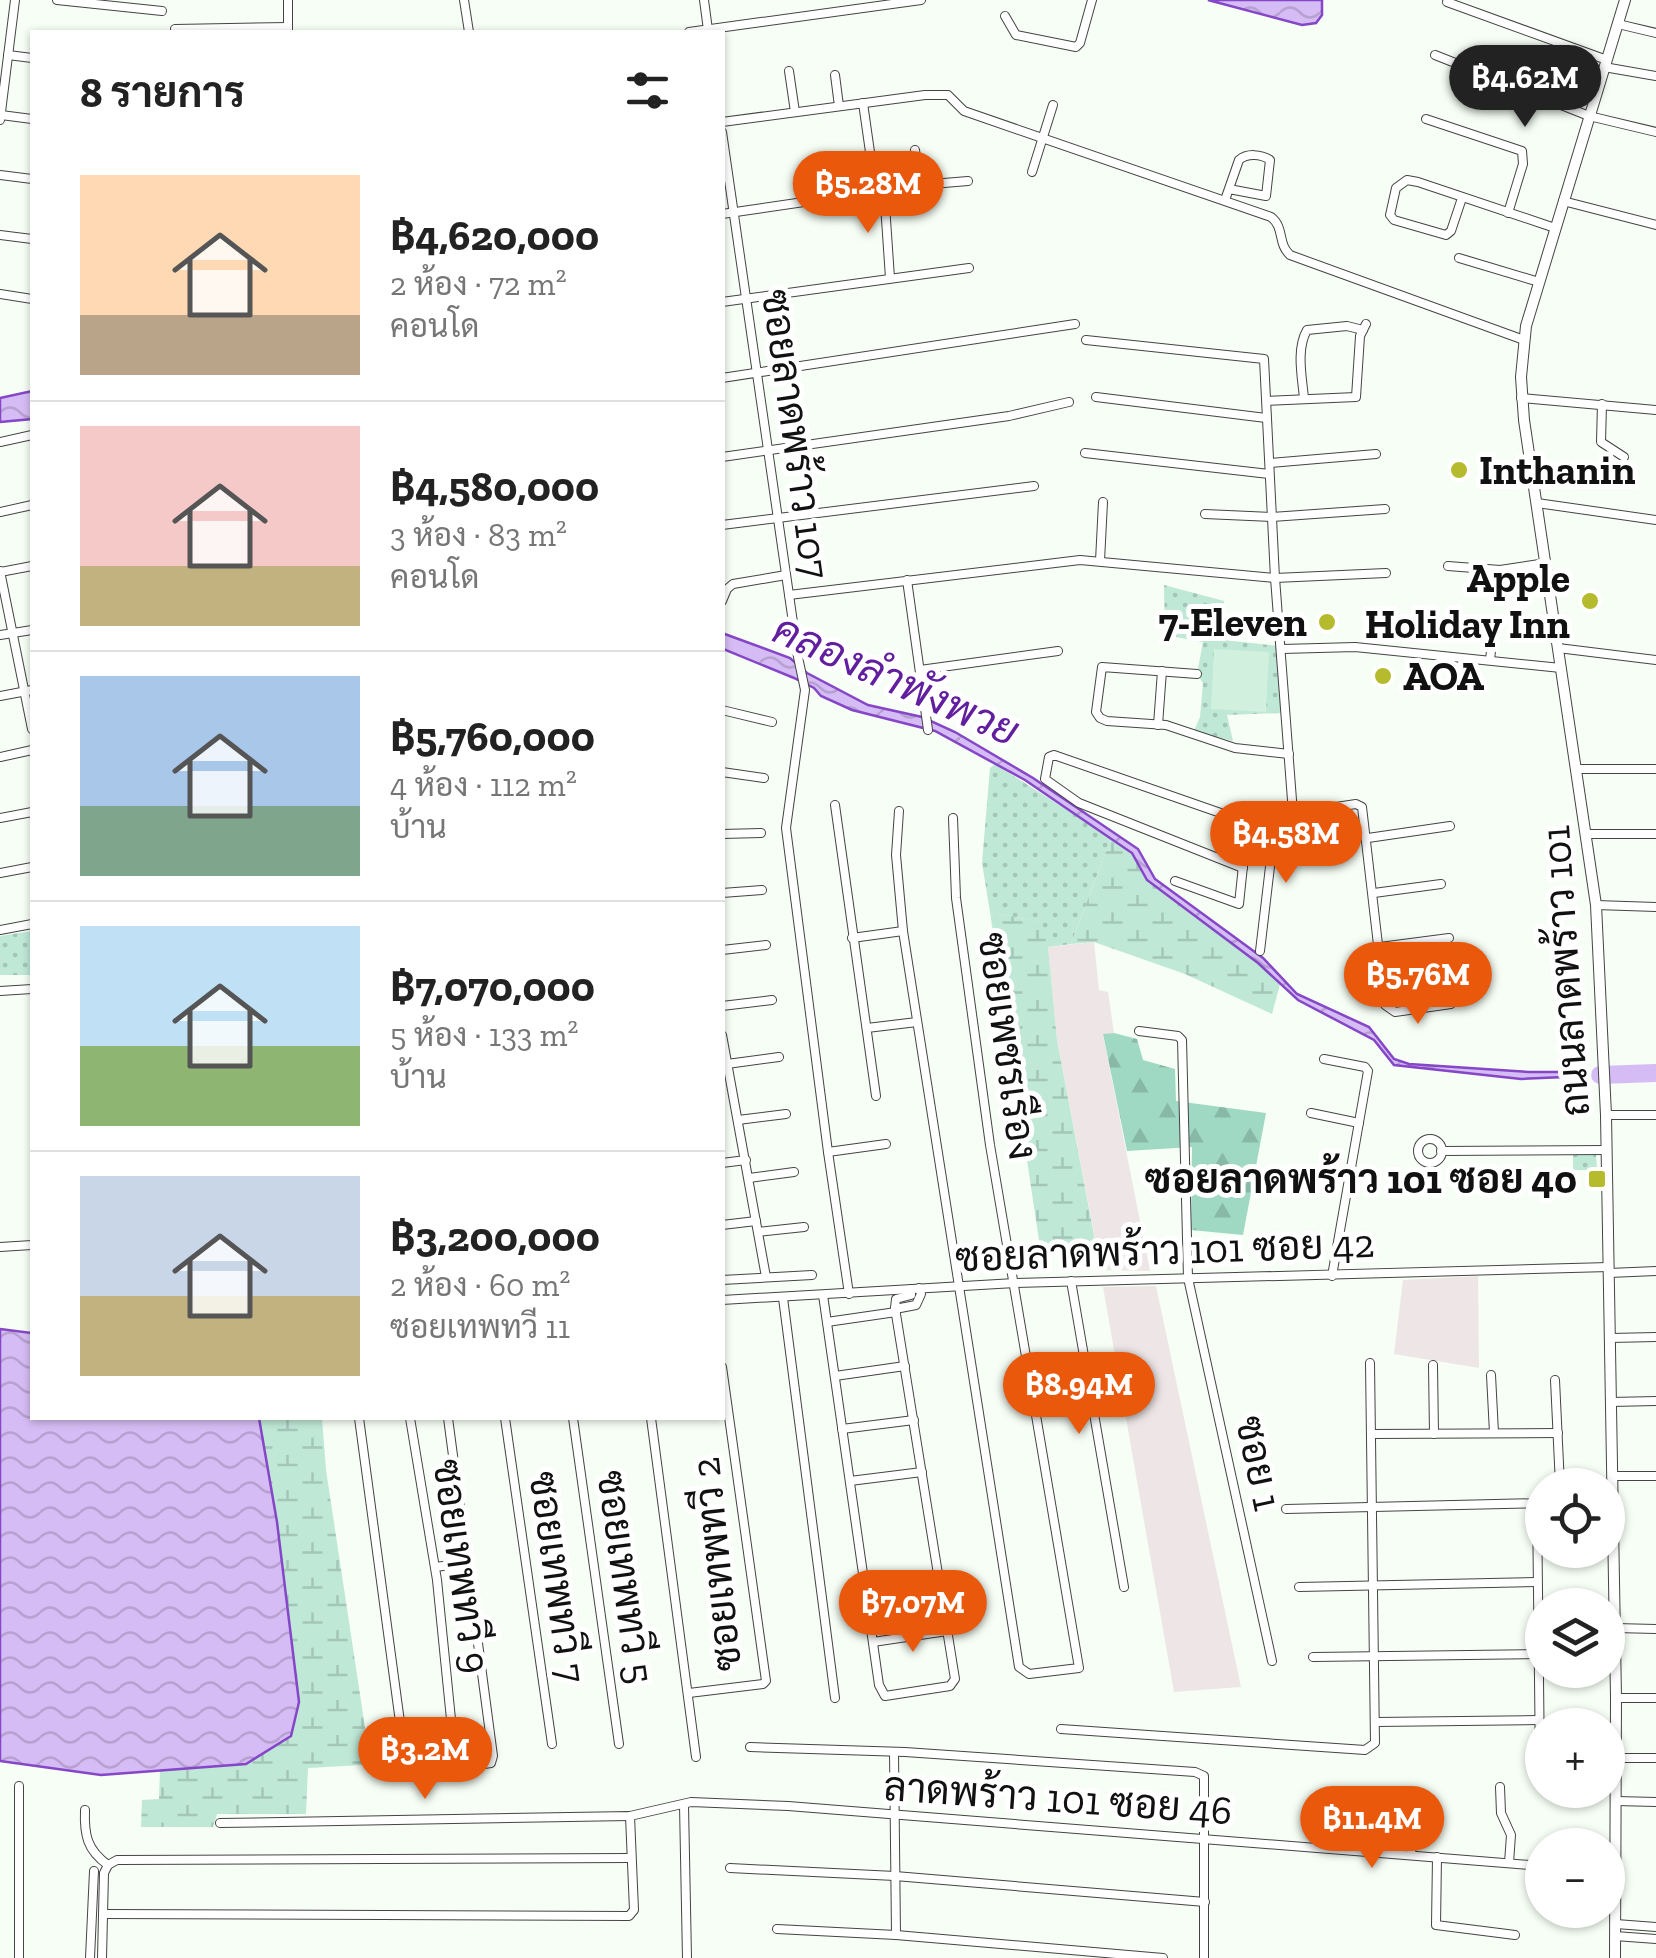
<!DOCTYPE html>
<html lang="th">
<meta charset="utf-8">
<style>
body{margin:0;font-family:"Zilla Slab",Sarabun,serif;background:#f6f6f6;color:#222;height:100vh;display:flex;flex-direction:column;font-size:38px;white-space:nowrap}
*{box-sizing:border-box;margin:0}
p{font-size:32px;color:#767676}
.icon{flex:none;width:55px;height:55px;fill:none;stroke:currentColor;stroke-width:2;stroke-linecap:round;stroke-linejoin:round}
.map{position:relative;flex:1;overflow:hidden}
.side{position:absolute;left:30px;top:30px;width:695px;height:1390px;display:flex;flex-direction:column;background:#fff;border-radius:0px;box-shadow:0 2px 8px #0004}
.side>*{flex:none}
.buttons{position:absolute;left:1525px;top:1468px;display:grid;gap:20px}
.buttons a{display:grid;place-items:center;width:100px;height:100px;border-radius:50%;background:#fff;box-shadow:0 2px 8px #0004;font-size:50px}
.price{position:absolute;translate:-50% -85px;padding:0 22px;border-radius:35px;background:#ea580c;color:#fff;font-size:32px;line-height:65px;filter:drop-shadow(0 2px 5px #0008)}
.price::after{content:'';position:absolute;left:50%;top:60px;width:30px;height:22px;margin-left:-15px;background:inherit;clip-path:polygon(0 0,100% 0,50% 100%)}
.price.on{background:#222;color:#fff}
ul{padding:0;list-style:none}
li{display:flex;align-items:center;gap:30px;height:250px;padding:0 50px}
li+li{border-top:2px solid #e0e0e0}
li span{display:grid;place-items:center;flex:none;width:280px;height:200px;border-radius:0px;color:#555}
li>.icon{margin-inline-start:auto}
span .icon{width:120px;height:120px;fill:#fffc;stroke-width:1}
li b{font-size:42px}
h2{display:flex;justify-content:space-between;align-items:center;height:120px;padding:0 50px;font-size:42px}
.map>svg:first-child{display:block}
.industrial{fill:#eee6e6}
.green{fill:url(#green-dots)}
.forest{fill:url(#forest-firs)}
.wetland{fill:url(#wetland-marsh)}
.pitch{fill:#d1f0de}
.water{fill:url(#water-waves);stroke:#8546c7;stroke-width:2.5}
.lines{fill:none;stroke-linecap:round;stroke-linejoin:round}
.river{stroke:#d6bcf4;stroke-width:18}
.minor-casing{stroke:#444;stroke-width:10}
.tertiary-casing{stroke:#444;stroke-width:12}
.minor{stroke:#fff;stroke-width:8}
.tertiary{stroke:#fff;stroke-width:10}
.poi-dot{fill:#b6bb2e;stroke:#fff;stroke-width:4}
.labels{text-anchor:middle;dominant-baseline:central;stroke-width:10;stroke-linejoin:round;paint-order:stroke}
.street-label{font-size:40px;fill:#111;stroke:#fff}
.poi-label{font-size:40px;font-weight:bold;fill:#111;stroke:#fff;text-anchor:end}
.water-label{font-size:42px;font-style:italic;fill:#611e9e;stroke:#fff}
</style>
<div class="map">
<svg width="1656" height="1958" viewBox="0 0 1656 1958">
<defs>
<pattern id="green-dots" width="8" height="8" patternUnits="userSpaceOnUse" patternTransform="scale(2.5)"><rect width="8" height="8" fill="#bfe8d7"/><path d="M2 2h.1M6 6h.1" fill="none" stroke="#a3c6b8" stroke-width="1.8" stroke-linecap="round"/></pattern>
<pattern id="forest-firs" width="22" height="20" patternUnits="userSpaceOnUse" patternTransform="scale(2.5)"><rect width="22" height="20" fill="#9fd9c4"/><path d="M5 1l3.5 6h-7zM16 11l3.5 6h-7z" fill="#88b9a7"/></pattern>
<pattern id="wetland-marsh" width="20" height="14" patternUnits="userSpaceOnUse" patternTransform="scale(2.5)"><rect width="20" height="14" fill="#bfe8d7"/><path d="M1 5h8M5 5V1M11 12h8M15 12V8" fill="none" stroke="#a3c6b8"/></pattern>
<pattern id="water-waves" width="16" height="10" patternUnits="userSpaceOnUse" patternTransform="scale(2.5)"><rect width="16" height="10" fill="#d6bcf4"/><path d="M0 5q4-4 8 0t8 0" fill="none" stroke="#b7a1d0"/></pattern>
</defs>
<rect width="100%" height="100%" fill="#f6fef5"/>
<g class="industrial">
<path d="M1094,942L1099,990L1108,992L1114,1033L1103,1035L1150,1271L1101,1270L1057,1040L1048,947Z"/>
<path d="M1478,1276L1479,1368L1394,1354L1403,1280Z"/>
<path d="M1156,1286L1241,1687L1174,1692L1103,1287Z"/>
</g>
<g class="green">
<path d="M1164,585L1224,601L1223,640L1279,646L1282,713L1227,715L1233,741L1194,731L1200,717L1203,683L1197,674L1203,642L1165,635Z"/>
<path d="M995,764L1111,838L1071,944L1048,947L1039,922L990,912L982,863L990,768Z"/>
<path d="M32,931V975H0V936Z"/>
<path d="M1573,1154H1596L1597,1170H1573Z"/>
</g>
<path class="forest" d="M1114,1033L1137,1039L1143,1060L1175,1069L1176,1101L1266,1113L1243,1235L1191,1230L1192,1147L1127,1151L1103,1034Z"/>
<g class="wetland">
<path d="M1111,838L1133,853L1147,880L1258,963L1280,984L1272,1014L1185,974L1094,942L1071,944Z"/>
<path d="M990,912L1040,922L1048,947L1057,1040L1097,1251L1041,1254Z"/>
<path d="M259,1418H322L326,1470L366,1734L380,1736V1764L308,1768L306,1814H217L213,1827H141L142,1800L159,1799L160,1771L246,1764L291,1735L299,1702L277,1522Z"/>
</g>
<path class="pitch" d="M1214,649L1269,652L1266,712L1211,709Z"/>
<g class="water">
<path d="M1208,0H1322V15L1316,23L1302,25Z"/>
<path d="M32,391V419L0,422V398Z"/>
<path d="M722,633L790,658L807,673L868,705L922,717L955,732L1033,778L1138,849L1155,879L1263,958L1297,994L1369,1027L1394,1059L1409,1064L1529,1072H1587V1076L1521,1079L1394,1065L1374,1040L1298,1000L1258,963L1147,880L1132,853L1025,780L935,731L852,710L821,696L814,688L794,678L723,649Z"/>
<path d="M0,1329L32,1333V1418H259L277,1522L299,1702L291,1736L246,1764L101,1775L0,1761Z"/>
</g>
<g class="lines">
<path class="river" d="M1600,1075L1656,1073"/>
<g class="minor-casing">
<g id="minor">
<path d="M57,0L162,11"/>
<path d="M464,0L469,32"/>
<path d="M704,0L708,30"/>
<path d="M1447,2L1607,60"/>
<path d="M1005,16L1016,35L1076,47L1080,43L1092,0"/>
<path d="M1618,24L1656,33"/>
<path d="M175,29L288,27"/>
<path d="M288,32V0"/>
<path d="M689,32L921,0"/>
<path d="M8,55L32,58"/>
<path d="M1435,55L1589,116L1656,132"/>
<path d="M1604,67L1656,76"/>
<path d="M789,71L795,112"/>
<path d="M835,75L839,106"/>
<path d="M863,103L870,152"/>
<path d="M1,115L32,119"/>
<path d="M1426,119L1522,151L1523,164L1508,213"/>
<path d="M0,120L15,0"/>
<path d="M722,122L925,95H948L964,111L1271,217C1285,228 1277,243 1290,255L1524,340"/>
<path d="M722,132L798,657L805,690L786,828L828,1152L849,1294"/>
<path d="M915,150L920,185"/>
<path d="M1032,172L1053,105"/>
<path d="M0,175L32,179"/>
<path d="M884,190L890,278"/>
<path d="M1462,198L1451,231L1446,235L1394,220L1390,215L1396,188L1407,180L1418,182L1555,228"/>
<path d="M1225,200L1239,160C1247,153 1261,154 1270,160L1266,196L1229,189"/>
<path d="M1563,201L1656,225"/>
<path d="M722,214L920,185L968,181"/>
<path d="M0,235L32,239"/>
<path d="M1459,258L1539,282"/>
<path d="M0,294L32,299"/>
<path d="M722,302L969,268"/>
<path d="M1086,340L1264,359L1275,578L1293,813"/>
<path d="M722,378L1075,324"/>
<path d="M1096,397L1266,418"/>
<path d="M1304,398C1302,377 1296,349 1307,330L1347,326L1363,330"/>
<path d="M1521,398L1656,410"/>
<path d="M1267,401L1356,397L1360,336L1366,324"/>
<path d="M1602,404L1601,442L1624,457"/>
<path d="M0,442L32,435"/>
<path d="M1085,453L1269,474"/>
<path d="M722,457L1009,416L1069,402"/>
<path d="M1270,463L1376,454"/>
<path d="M1537,503L1656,520"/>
<path d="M0,512L32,505"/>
<path d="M1205,514L1272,517L1385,509"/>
<path d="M722,525L1034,486"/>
<path d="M1100,561L1103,502"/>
<path d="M1448,566L1500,570L1546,563"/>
<path d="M0,571L32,729"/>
<path d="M0,572L32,566"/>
<path d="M907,580L928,730"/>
<path d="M789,595L1080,560L1275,578L1386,573"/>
<path d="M722,601L727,589L733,584L786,575"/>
<path d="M0,635L32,630"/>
<path d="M1558,648L1656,660"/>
<path d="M1282,649L1355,647L1561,668"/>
<path d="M1490,660L1494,623"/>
<path d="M920,670L1058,651"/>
<path d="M1197,674L1102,667L1096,712L1100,718L1107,721L1166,725L1235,748L1289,754"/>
<path d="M0,696L32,690"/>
<path d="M722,710L772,722"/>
<path d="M1158,725L1162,671"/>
<path d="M0,757L32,750"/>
<path d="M1578,769H1656"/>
<path d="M722,772L764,778"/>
<path d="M835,805L876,1096"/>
<path d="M899,811L896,855L903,931L1019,1667L1029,1674L1079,1668L990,1145L956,898L953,818"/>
<path d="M0,818L32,812"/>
<path d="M722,834L761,833"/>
<path d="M1588,834H1656"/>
<path d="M1368,838L1450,826"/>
<path d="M1243,868L1079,803L1045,779L1049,757L1054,755L1235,818L1276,816L1356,804L1362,807L1385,1005L1395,1012L1451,1004"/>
<path d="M0,873L32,867"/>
<path d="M1175,881L1239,904L1248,818"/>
<path d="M722,893L762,890"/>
<path d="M1374,893L1441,884"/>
<path d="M1596,905L1656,907"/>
<path d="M0,930L32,924"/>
<path d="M852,938L903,931"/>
<path d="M1380,947L1449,938"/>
<path d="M722,950L766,945"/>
<path d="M1260,951L1276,816"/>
<path d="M0,991L32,989"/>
<path d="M722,1006L772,1000"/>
<path d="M867,1028L917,1022"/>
<path d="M1139,1031L1178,1036L1182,1040L1188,1278L1272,1661"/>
<path d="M722,1035L766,1277"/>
<path d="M1324,1059L1365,1067L1368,1071L1332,1276"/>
<path d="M727,1064L779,1057"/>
<path d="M1311,1113L1359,1123"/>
<path d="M1606,1115H1656"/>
<path d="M738,1120L786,1114"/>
<circle cx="1430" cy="1151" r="12"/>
<path d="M1441,1151L1607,1150"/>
<path d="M828,1152L886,1144"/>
<path d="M722,1163L746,1160"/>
<path d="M749,1178L794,1172"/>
<path d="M722,1225L756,1221"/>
<path d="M758,1232L804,1227"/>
<path d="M0,1247L32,1245"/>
<path d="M1609,1273L1656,1271"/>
<path d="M722,1280L812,1275"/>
<path d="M1071,1281L1124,1587"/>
<path d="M823,1295L879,1685L885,1696L950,1686L955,1679L895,1308L896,1299L911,1295V1289"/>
<path d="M783,1298L835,1698"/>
<path d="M722,1300L1015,1283L1609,1267"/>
<path d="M895,1309L916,1305L921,1294L919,1288"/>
<path d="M827,1322L896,1312"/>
<path d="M1610,1338L1656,1337"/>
<path d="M1433,1365L1434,1434"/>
<path d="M1491,1375L1494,1433"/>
<path d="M835,1376L905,1366"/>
<path d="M1555,1380L1560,1485"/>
<path d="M1611,1402L1656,1401"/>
<path d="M359,1418L405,1759"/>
<path d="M410,1418L437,1580L455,1759L464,1767L491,1763L493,1756L448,1418"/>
<path d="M505,1418L552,1744"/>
<path d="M573,1418L619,1744"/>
<path d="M651,1418L696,1757"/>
<path d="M842,1429L914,1420"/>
<path d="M1372,1434L1558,1433"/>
<path d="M1613,1476H1656"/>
<path d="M850,1481L922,1472"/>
<path d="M1537,1503L1540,1766"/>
<path d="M1286,1509L1542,1503"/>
<path d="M435,1567L467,1563"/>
<path d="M1299,1587L1536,1582"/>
<path d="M866,1593L939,1580"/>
<path d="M1615,1628L1656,1629"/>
<path d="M873,1642L947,1631"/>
<path d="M1313,1657L1538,1654"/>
<path d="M689,1693L763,1684L766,1681L722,1367"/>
<path d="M1616,1698H1656"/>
<path d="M1376,1722L1539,1720"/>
<path d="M1061,1729L1365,1750L1375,1743L1370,1363"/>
<path d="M750,1747L905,1752L1195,1772L1204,1776V1958"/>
<path d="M894,1752L896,1935"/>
<path d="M1616,1758H1656"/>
<path d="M19,1786V1958"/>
<path d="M1500,1787L1501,1813L1511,1835L1509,1863"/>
<path d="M1616,1801L1656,1802"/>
<path d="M684,1805L687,1958"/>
<path d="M85,1810C84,1835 87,1850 108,1865"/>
<path d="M220,1823L630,1816L691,1802L788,1806L1542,1866"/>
<path d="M1376,1853L1381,1795"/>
<path d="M1411,1855L1414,1810"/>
<path d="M1437,1857L1436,1925L1515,1935"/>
<path d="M108,1865L117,1860L631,1858"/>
<path d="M730,1868L895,1876L1205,1902"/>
<path d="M103,1914L629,1916L634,1910L630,1816"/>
<path d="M1616,1924L1656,1927"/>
<path d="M777,1929L896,1935L1163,1958"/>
<path d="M1615,1936L1656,1939"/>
<path d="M90,1958L94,1871"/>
<path d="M102,1958L104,1873L108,1865"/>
</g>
</g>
<g class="tertiary-casing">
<path id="tertiary" d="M1615,1958L1616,1698L1606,1115L1596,905L1524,420L1521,377L1526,326L1625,0"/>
</g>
<use href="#minor" class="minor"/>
<use href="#tertiary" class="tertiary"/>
</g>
<g class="poi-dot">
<circle cx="1459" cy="470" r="10"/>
<circle cx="1590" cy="601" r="10"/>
<circle cx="1327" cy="622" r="10"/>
<circle cx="1383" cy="676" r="10"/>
<rect x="1587" y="1169" width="20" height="20" rx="5"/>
</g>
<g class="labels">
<g class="street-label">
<text transform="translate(796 434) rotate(82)">ซอยลาดพร้าว 107</text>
<text transform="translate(1565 971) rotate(-94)">ถนนลาดพร้าว 101</text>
<text transform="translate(1008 1046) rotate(82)">ซอยเพชรเรือง</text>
<text transform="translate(1165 1250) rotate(-2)">ซอยลาดพร้าว 101 ซอย 42</text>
<text transform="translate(1259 1463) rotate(78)">ซอย 1</text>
<text transform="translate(716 1564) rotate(-96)">ซอยเทพทวี 2</text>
<text transform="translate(462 1566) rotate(82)">ซอยเทพทวี 9</text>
<text transform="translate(558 1577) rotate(82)">ซอยเทพทวี 7</text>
<text transform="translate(626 1577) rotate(82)">ซอยเทพทวี 5</text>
<text transform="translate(1058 1798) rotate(4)">ลาดพร้าว 101 ซอย 46</text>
</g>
<g class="poi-label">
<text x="1479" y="470" text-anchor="start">Inthanin</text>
<text x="1570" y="578">Apple<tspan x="1570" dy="46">Holiday Inn</tspan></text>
<text x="1307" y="622">7-Eleven</text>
<text x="1403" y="676" text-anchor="start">AOA</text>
<text x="1577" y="1179">ซอยลาดพร้าว 101 ซอย 40</text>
</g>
<g class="water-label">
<text transform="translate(896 680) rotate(24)">คลองลำพังพวย</text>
</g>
</g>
</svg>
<div class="buttons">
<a><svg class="icon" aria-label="locate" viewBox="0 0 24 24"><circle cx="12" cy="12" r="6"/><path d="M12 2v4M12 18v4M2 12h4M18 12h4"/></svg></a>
<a><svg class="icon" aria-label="layers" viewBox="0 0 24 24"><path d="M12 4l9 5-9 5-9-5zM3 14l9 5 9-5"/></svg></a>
<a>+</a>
<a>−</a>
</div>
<b class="price on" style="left:1525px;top:130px">฿4.62M</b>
<b class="price" style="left:868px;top:236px">฿5.28M</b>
<b class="price" style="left:1286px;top:886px">฿4.58M</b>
<b class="price" style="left:1418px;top:1027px">฿5.76M</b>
<b class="price" style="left:1079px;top:1437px">฿8.94M</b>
<b class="price" style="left:913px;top:1655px">฿7.07M</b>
<b class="price" style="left:425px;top:1802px">฿3.2M</b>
<b class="price" style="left:1372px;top:1871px">฿11.4M</b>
<section class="side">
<h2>8 รายการ<svg class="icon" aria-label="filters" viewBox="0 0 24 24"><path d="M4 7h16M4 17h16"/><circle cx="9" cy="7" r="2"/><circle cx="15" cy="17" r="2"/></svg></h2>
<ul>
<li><span style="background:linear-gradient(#ffd9b3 70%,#b9a48a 0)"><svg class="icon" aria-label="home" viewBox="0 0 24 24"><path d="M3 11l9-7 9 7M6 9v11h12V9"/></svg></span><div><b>฿4,620,000</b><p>2 ห้อง · 72 m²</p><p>คอนโด</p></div></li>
<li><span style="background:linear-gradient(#f6c9c9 70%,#c2b280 0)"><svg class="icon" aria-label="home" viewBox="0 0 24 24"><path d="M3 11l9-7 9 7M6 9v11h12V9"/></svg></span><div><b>฿4,580,000</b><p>3 ห้อง · 83 m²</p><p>คอนโด</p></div></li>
<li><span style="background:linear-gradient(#a9c7e8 65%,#7fa58c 0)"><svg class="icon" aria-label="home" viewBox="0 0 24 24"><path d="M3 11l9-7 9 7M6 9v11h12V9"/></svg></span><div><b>฿5,760,000</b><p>4 ห้อง · 112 m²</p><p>บ้าน</p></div></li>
<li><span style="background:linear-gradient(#bfe0f5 60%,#8fb573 0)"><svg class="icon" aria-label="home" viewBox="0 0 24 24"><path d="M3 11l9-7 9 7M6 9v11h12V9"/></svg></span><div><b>฿7,070,000</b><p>5 ห้อง · 133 m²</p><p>บ้าน</p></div></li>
<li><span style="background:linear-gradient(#c9d6e8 60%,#c2b280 0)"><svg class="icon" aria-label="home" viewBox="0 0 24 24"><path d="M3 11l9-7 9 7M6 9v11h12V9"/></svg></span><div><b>฿3,200,000</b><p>2 ห้อง · 60 m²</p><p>ซอยเทพทวี 11</p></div></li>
</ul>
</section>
</div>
